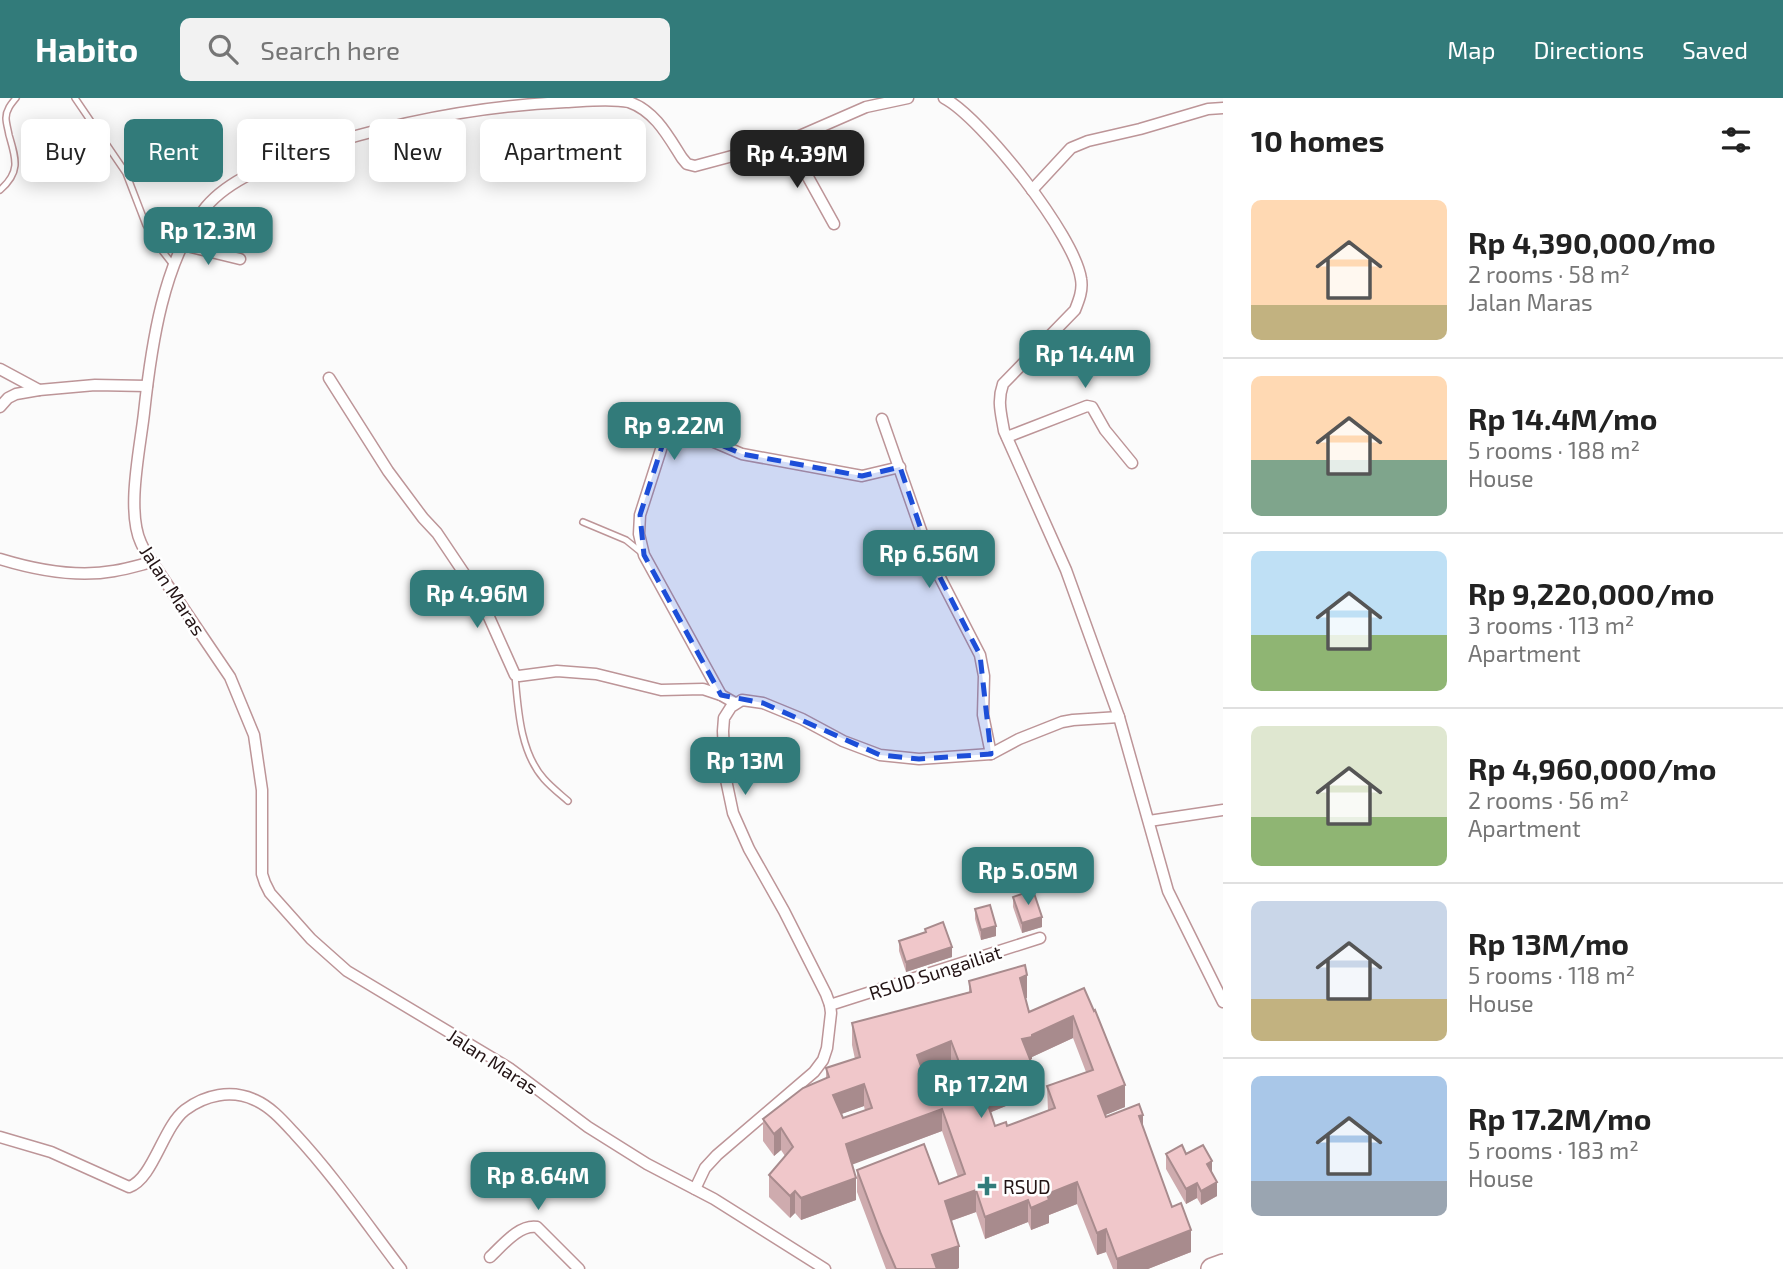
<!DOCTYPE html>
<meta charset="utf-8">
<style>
body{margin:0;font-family:"Exo 2",sans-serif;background:#f2f2f2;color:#222;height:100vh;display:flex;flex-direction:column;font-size:26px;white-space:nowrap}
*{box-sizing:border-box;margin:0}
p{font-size:23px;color:#767676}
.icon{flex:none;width:38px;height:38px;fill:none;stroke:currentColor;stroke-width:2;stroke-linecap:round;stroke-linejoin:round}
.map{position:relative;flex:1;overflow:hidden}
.drawer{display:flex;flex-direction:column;background:#fff;width:560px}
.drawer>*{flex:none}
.hud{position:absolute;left:21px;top:21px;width:665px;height:63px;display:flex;gap:14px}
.price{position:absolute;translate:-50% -60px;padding:0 16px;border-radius:14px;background:#327b7a;color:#fff;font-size:23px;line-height:46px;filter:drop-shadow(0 2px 4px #0008)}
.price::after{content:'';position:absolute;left:50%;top:42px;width:21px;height:16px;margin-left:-10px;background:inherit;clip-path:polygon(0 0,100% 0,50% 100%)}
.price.current{background:#222;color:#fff}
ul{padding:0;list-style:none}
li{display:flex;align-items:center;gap:21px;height:175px;padding:0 28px}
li+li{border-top:2px solid #e0e0e0}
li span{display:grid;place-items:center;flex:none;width:196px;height:140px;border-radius:10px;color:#555}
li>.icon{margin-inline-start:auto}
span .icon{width:84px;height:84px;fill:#fffc;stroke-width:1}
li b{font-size:30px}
h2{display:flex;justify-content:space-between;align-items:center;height:84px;padding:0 28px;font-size:30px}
.chip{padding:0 24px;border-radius:10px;background:#fff;box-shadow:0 4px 18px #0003;font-size:24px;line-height:63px}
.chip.current{background:#327b7a;color:#fff}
header{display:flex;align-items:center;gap:42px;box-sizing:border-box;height:98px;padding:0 35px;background:#327b7a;color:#fff}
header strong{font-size:33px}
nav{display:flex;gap:38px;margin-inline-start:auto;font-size:24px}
.search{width:490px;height:63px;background:#f2f2f2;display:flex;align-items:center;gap:18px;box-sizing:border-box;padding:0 24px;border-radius:10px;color:#767676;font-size:26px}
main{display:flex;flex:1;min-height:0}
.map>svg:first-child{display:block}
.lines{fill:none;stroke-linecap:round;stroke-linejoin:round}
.lane-casing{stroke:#bd9598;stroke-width:8}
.street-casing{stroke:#bd9598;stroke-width:13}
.highway-casing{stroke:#bd9598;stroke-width:24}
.lane{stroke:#fff;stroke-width:5}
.street{stroke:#fff;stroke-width:10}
.highway{stroke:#fff;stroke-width:21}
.wall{fill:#ceabae;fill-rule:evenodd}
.shaded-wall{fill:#a88b8d}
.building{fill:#f0c7ca;stroke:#a88b8d;stroke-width:2;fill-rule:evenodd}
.marked{fill:#1d4ed8;fill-opacity:0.2;stroke:#1d4ed8;stroke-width:5;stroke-dasharray:14 9;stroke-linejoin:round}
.poi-dot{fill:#327b7a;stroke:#fff;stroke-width:2.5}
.labels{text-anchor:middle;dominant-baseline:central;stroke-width:5;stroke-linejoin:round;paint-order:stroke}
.street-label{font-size:19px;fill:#231415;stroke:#fff}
.poi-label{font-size:19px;fill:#231415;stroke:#fff;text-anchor:start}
</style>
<header>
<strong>Habito</strong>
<div class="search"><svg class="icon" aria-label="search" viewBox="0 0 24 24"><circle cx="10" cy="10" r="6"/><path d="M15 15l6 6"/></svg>Search here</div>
<nav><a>Map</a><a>Directions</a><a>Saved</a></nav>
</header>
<main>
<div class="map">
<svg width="1223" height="1171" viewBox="0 0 1223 1171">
<rect width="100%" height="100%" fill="#fbfbfb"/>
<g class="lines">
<g class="lane-casing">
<g id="lane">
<path d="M75,0L126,75L146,127L160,150L174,168"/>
<path d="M0,92C21,74 16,61 9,37C8,31 6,25 6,20C6,12 11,6 16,0"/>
<path d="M583,424L626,442L642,455"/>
<path d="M515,577C518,611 520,654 544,681C551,689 560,696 568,703"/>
</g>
</g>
<g class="street-casing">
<g id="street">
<path d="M944,0C982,20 1075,138 1081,181C1083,192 1079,202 1075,212L1003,286C997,303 1001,315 1004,333L1066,472L1119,619L1168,793L1223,904"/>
<path d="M788,43L834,126"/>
<path d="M1032,92L1071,50L1088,43L1140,31L1208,11L1223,10"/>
<path d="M183,147L240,161"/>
<path d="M0,271L39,292"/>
<path d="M329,280L388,373L423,420L437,435L480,499L515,577L519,578L557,573L596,576L661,592L703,591L721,597L735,605"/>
<path d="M0,309L8,300L16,296L39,292L95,287L147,288"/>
<path d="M882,321L932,464L980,557L984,578L983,617L991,656"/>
<path d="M1007,339L1087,308L1092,309L1105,332L1132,365"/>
<path d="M0,461C36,472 76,480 114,473C127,471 140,467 152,464"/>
<path d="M721,597L644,457L639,436L640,417L664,342L681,330L742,356L862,378L900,369"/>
<path d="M1149,723L1223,712"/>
<path d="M830,907L1040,840"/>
<path d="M0,1039L51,1054L129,1089C153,1081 163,1029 185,1012C205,997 231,991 255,1002C271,1009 283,1023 295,1036C334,1078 366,1125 401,1171"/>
<path d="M695,1091L705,1070L717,1057L814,974L823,962L827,950L831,915L830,907L826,896L784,813L749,751L733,715L725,677L723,633L724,620L731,609L742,602L763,605L802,621L843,643L880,657L919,661L991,656L1019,641L1062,624L1073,622L1119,619"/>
<path d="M490,1159C502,1148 519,1126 537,1129L579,1171"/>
<path d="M825,1171L714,1101L647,1066L588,1029L509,970L347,873L311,841L270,795L265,785L262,776V692L254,637L230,579L152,464C148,458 144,452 141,445C126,413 140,351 144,315C151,250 163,161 206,109C229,81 273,65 307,53C391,25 477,8 566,4C586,3 610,0 629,4C655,13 668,38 682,60L687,66L695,68L788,43L866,9L908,0"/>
</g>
</g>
<g class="highway-casing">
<path id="highway" d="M1212,1171L1223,1167"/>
</g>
<use href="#lane" class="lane"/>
<use href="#street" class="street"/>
<use href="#highway" class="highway"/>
</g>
<g class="wall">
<path d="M1013,799L1042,829L1022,835L1013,809Z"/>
<path d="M975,811L996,838L981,842L975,821Z"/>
<path d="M925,831L952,859L906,874L899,853V843L925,834Z"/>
<path d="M969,883L1027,900H1025L1029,914L1084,890L1125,1009L1105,1017L1106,1019L1143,1030L1172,1109L1191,1154L1148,1171H1113L1106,1154L1097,1157L1077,1106L1049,1117V1125L1031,1132L1028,1124L985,1141L976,1114L951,1123L959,1170L957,1171H886L857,1094V1072L939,1086L958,1079L942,1033L852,1066L856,1102L801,1122L795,1115L790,1120L769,1099V1077L785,1058L781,1052L774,1058L763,1043V1021L826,980V970L855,961L852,947V925L969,894ZM1073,940L1086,974L1047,988L1048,1013L1007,1028H995L991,1014L1035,996L1030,962L1032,961V959ZM951,965L955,975L927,985L924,976ZM864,1008L865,1013L843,1020L841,1016Z"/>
<path d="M1166,1056H1186L1212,1075L1217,1098L1201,1107L1197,1100L1186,1106L1166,1071Z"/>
</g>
<g class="shaded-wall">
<path d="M1042,819V829L1022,835V825Z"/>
<path d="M996,828V838L981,842V832Z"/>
<path d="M952,849V859L906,874V864Z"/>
<path d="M1027,877V900L1020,902V880Z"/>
<path d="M1073,918V940L1032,959V961L1022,964V941Z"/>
<path d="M951,943V965L917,979V957Z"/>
<path d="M1035,974V996L984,1017V995Z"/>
<path d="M864,986V1008L833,1019V997Z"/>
<path d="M1125,987V1009L1098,1020V998Z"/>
<path d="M942,1011V1033L846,1069V1046Z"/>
<path d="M1143,1017V1039L1139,1018Z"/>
<path d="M781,1030V1052L774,1058V1036Z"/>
<path d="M1212,1063V1078L1207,1066Z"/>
<path d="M856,1080V1102L801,1122V1100Z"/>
<path d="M1077,1084V1106L1049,1117V1125L1031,1132V1110L1047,1096Z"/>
<path d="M1217,1084V1098L1201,1107V1093Z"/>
<path d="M1197,1085V1100L1186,1106V1091Z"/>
<path d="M976,1092V1114L945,1125V1103Z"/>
<path d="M795,1093V1115L790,1120V1098Z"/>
<path d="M1028,1102V1124L985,1141V1119Z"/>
<path d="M1106,1131V1154L1097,1157V1135Z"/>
<path d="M1191,1132V1154L1148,1171H1117V1161Z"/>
<path d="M959,1148V1170L957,1171H932V1157Z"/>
</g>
<g class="building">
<path d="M1033,792L1042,819L1022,825L1013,799Z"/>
<path d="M990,807L996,828L981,832L975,811Z"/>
<path d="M943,824L952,849L906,864L899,843L926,834L925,831Z"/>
<path d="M1025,867L1027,877L1020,880L1029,914L1084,890L1094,913L1095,912L1125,987L1098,998L1106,1019L1139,1006L1143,1017L1139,1018L1172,1109L1181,1105L1191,1132L1117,1161L1106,1131L1097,1135L1077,1084L1047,1096L1049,1102L1031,1110L1028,1102L985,1119L976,1092L945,1103L959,1148L932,1157L937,1171H896L881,1136L857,1072L924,1046L939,1086L965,1076L942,1011L846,1046L856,1080L801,1100L795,1093L790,1098L769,1077L793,1049L781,1030L774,1036L763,1021L803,990L829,979L826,970L860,959L852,925L971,894L969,883ZM1073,918L1093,972L1047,988L1055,1010L1007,1028L1006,1024L995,1028L984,995L1035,974L1022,941L1032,939V937ZM951,943L962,972L927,985L917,957ZM864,986L872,1010L843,1020L833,997Z"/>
<path d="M1182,1047L1186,1056L1203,1047L1212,1063L1207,1066L1217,1084L1201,1093L1197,1085L1186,1091L1166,1056Z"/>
</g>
<path class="marked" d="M681,330L742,356L862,378L900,369L932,464L980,557L991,656L919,661L880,657L763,605L721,597L644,457L640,417L664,342Z"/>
<path class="poi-dot" d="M983.5 1077.5h7v7h7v7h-7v7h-7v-7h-7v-7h7z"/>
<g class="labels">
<g class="street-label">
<text transform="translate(173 492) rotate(57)">Jalan Maras</text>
<text transform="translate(935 874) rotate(-18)">RSUD Sungailiat</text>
<text transform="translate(493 963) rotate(33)">Jalan Maras</text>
</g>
<g class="poi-label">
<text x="1003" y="1088">RSUD</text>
</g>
</g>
</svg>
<b class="price current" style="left:797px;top:92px">Rp 4.39M</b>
<b class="price" style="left:208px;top:169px">Rp 12.3M</b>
<b class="price" style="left:1085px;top:292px">Rp 14.4M</b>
<b class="price" style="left:674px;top:364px">Rp 9.22M</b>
<b class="price" style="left:929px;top:492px">Rp 6.56M</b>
<b class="price" style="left:477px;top:532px">Rp 4.96M</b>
<b class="price" style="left:745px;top:699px">Rp 13M</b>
<b class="price" style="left:1028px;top:809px">Rp 5.05M</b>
<b class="price" style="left:981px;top:1022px">Rp 17.2M</b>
<b class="price" style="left:538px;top:1114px">Rp 8.64M</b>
<div class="hud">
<a class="chip">Buy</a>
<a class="chip current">Rent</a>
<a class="chip">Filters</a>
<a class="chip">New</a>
<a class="chip">Apartment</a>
</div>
</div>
<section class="drawer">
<h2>10 homes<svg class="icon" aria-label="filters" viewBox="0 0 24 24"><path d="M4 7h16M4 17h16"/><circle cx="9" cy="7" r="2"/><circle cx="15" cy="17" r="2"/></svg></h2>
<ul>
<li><span style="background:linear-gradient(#ffd9b3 75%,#c2b280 0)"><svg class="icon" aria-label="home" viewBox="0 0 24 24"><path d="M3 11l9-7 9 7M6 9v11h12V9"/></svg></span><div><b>Rp 4,390,000/mo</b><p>2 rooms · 58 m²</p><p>Jalan Maras</p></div></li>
<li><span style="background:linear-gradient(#ffd9b3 60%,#7fa58c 0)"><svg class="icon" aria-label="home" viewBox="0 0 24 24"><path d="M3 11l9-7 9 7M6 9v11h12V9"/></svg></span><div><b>Rp 14.4M/mo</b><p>5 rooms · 188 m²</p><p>House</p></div></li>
<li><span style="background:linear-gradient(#bfe0f5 60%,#8fb573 0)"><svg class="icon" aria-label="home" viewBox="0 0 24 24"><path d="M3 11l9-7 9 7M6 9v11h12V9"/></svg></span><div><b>Rp 9,220,000/mo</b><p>3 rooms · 113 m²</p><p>Apartment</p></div></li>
<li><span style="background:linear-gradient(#dfe7d0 65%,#8fb573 0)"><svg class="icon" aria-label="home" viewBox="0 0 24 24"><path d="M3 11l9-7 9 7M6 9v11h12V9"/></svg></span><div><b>Rp 4,960,000/mo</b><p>2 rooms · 56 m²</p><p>Apartment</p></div></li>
<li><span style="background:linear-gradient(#c9d6e8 70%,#c2b280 0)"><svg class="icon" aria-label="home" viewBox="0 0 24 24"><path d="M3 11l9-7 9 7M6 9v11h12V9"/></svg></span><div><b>Rp 13M/mo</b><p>5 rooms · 118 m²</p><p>House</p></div></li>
<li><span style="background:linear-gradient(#a9c7e8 75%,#9aa5b1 0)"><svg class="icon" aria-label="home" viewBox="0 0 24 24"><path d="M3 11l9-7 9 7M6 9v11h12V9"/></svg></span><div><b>Rp 17.2M/mo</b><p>5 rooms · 183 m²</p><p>House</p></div></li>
</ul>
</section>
</main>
